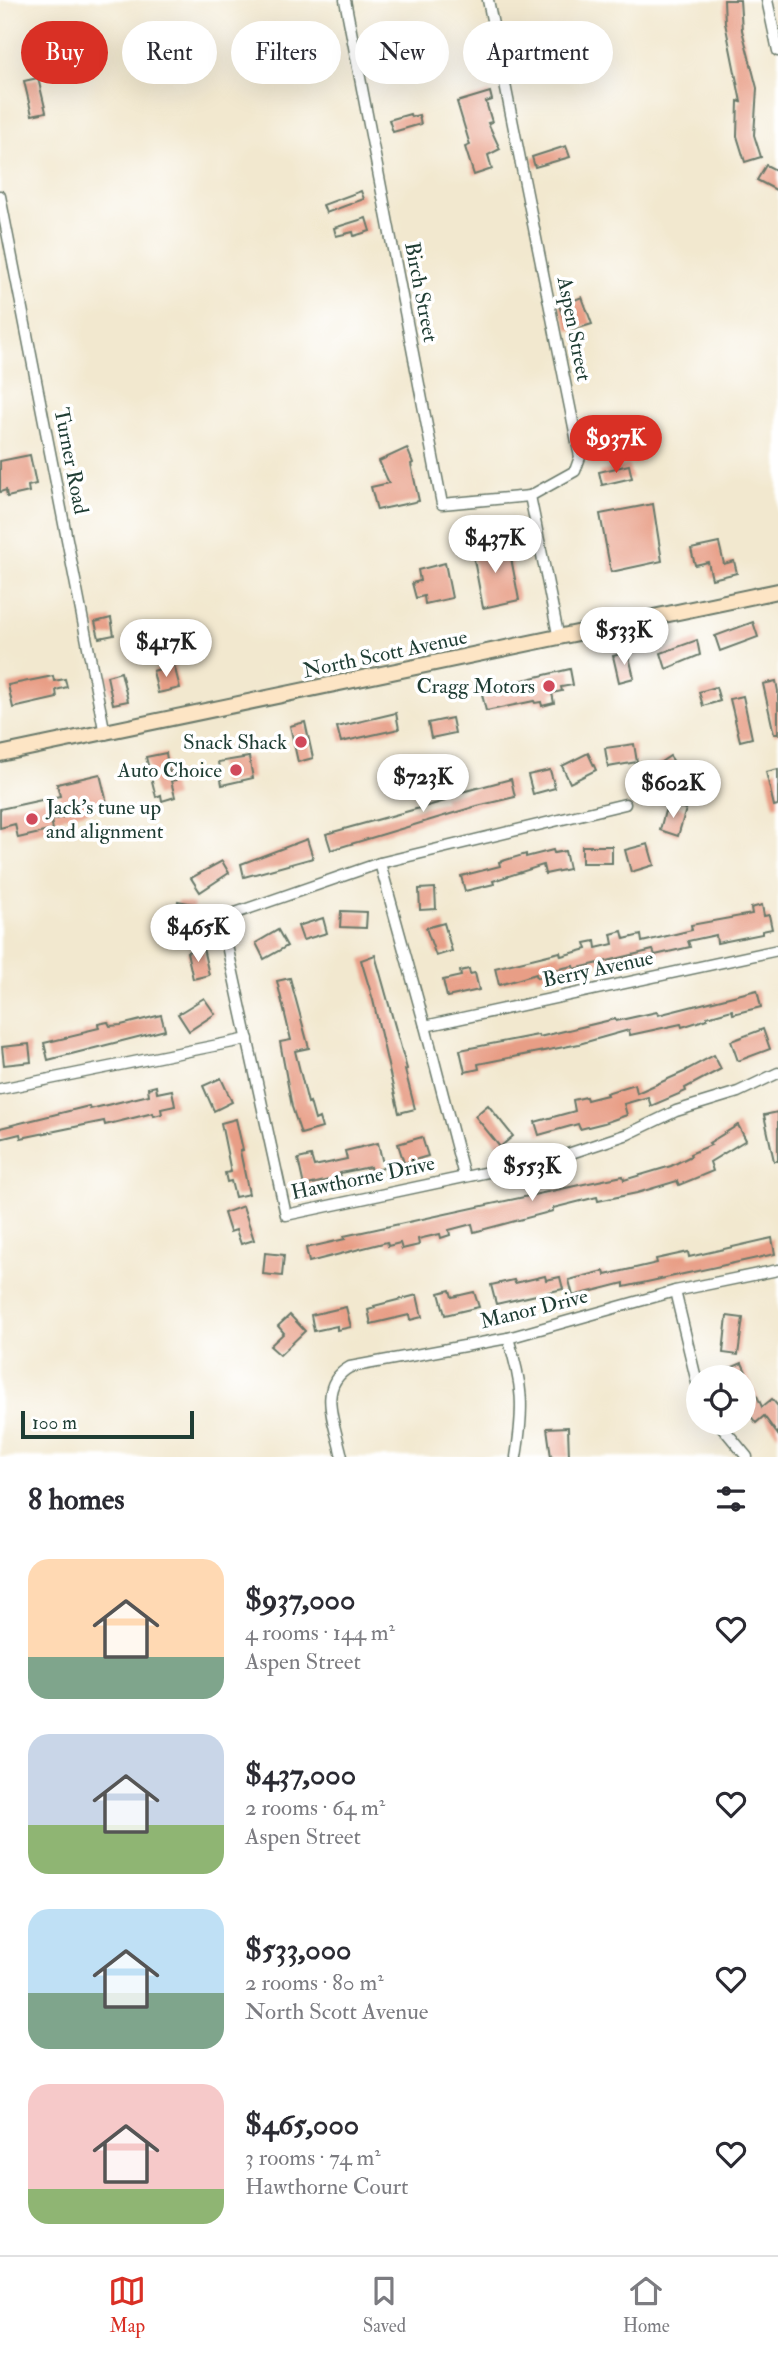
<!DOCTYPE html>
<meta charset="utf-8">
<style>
body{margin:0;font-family:"IM FELL Double Pica",serif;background:#f2f2f3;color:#2b2b33;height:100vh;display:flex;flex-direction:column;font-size:26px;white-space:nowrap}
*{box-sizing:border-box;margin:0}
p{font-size:23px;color:#7c7c81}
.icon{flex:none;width:38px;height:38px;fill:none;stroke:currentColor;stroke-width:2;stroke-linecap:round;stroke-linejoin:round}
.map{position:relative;height:1457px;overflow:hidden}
.drawer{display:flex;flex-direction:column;background:#fff;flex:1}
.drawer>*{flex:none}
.hud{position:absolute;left:21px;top:21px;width:737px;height:63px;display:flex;gap:14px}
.controls{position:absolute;left:686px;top:1365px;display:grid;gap:14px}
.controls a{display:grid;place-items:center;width:70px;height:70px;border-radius:50%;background:#fff;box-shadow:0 7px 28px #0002;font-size:35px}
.scale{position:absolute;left:21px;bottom:18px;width:173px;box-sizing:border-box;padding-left:7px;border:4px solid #1f3d34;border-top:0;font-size:19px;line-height:24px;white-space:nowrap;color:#1f3d34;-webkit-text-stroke:5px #fff;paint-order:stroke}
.price{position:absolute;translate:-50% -60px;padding:0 16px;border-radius:24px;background:#fff;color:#222;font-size:23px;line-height:46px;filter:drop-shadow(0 2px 4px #0008)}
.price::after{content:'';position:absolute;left:50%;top:42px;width:21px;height:16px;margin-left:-10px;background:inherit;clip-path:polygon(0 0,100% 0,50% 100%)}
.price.active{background:#d93025;color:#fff}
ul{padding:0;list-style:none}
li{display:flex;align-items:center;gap:21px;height:175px;padding:0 28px}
li span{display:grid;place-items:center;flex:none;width:196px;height:140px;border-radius:21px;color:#555}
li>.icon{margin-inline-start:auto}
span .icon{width:84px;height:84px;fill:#fffc;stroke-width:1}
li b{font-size:30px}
h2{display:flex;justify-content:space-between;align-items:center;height:84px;padding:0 28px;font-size:30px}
.tag{padding:0 24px;border-radius:32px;background:#fff;box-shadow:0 7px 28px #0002;font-size:24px;line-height:63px}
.tag.active{background:#d93025;color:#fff}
.menu{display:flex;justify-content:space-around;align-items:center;height:98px;border-top:2px solid #e1e1e2;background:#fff;font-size:19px;color:#7c7c81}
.menu a{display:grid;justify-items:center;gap:4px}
.menu .active{color:#d93025}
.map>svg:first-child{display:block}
.building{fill:#e89e86}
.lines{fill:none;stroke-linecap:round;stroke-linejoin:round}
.street-casing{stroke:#69796a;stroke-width:13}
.secondary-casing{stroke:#69796a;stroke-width:18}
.street{stroke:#fff;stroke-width:10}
.secondary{stroke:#fde5c5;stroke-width:14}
.poi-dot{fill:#d1495b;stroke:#fff;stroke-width:2.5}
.labels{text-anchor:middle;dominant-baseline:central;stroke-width:7;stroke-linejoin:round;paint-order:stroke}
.street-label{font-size:21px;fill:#1f3d34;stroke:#fff}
.poi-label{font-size:21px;fill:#1f3d34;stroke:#fff;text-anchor:end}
</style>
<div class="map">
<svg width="778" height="1457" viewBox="0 0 778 1457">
<rect width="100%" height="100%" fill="#fff"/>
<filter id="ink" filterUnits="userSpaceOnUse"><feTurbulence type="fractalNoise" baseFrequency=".0143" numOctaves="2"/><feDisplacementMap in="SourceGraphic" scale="14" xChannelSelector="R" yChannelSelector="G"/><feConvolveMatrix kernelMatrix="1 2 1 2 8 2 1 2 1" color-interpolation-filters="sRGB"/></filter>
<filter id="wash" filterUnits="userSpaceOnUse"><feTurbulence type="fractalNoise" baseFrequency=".00686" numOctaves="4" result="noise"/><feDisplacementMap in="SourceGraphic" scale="28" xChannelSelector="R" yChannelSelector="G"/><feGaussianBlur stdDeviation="1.57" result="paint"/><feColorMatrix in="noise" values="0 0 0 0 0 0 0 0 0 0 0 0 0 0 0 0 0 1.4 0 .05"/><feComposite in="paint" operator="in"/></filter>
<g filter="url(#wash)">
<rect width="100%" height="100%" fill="#f2e8cf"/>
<g id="blocks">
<g class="building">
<path d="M724,0H740L742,30L757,88L754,135L761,157L745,162L737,136L738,101L741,102L725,23Z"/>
<path d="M38,78L46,112L32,115L24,81Z"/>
<path d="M490,92L492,100L486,102L492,122L488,123L500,149L488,155L492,169L474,175L465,147L470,145L457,102Z"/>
<path d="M410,114L411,117L419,115L421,124L393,132L389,120Z"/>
<path d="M566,146L570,157L535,167L532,157Z"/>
<path d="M766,165L778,171V191L757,180Z"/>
<path d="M361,191L364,199L326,213L323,205Z"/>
<path d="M366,218L370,231L354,236L353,232L336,236L334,228Z"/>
<path d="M582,297L592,324L569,331L559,306Z"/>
<path d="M407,448L413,463L411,464L419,501L377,510L371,487L389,483L379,461Z"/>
<path d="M30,455L36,484L28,486L29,492L7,497L6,490L0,492V461Z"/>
<path d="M629,465L632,478L602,485L599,472Z"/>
<path d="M653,504L662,561L611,572L600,514Z"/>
<path d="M508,542L519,600L483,608L472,549Z"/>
<path d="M719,543L724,564L734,561L737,573L712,579L708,562L695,565L691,549Z"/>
<path d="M445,563L452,598L425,604L424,596L416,598L412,583L420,581L418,570Z"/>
<path d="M111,618L114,635L99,638L95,622Z"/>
<path d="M753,622L758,637L720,651L715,636Z"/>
<path d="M697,640L700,655L666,669L661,653Z"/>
<path d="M628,652L634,678L619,682L613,656Z"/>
<path d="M174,665L180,688L158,693L153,671Z"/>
<path d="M570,669L573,685L561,687L562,691L552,693L554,703L542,706L541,702L535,703L534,701L486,711L481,690Z"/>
<path d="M121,672L128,701L113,704L107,676Z"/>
<path d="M53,676L54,681L65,679L67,687L56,690L57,698L13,708L8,685Z"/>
<path d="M776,681L778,691V734H774L763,684Z"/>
<path d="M716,687L720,701L703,706L699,692Z"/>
<path d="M743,696L752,738L740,741L730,699Z"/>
<path d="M396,713L399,729L341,742L337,727Z"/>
<path d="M452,718L455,733L431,738L428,723Z"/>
<path d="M305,722L313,758L298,762L290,726Z"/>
<path d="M634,744L637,762L608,767L605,748Z"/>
<path d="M166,753L169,772L174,770L176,780L171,781L175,797L162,801L161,795L156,797L146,757Z"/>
<path d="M588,753L596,770L570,783L562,766Z"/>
<path d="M670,756L684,777L668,787L655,766Z"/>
<path d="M249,757L253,778L222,785L218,762Z"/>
<path d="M778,769V805L774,806L766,772Z"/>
<path d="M550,770L555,788L533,794L528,775Z"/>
<path d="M100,774L108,807L51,820L53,830L18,838L15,824L0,828V809L60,796L57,784Z"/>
<path d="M511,779L515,797L477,806L331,850L326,834L445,801L443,797Z"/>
<path d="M671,805L686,809L678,836L660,830L665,811L669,812Z"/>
<path d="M307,839L313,858L244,877L241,864Z"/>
<path d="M648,844L654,865L631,872L625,850Z"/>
<rect x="582" y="846" width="30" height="17"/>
<path d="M553,850L554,853L565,851L569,869L545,874L543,865L493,881L494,884L465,891L461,876L500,866L499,862L526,854V857Z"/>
<path d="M222,861L229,873L200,892L191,878Z"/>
<path d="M435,888L436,909L420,910L419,889Z"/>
<path d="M178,901L194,904L187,938L173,935Z"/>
<path d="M762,905L764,916L769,915L772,929L762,931V934L717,943L716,935L688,941L690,947L655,955L653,950L574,969L573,966L549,971L550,974L537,978L536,974L499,985L495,968L560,952L561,956L587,949L585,943L595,941L596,948L613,944L611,934L622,931L624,939L641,935L642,942L692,930L691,925L752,914L751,908Z"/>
<path d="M341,911L367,912L366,928L340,927Z"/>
<path d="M323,918L327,933L303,940L298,926Z"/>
<path d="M444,923L452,951L436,956L426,928Z"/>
<path d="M278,930L287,946L264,959L256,943Z"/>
<path d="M203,948L209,975L193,979L187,952Z"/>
<path d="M375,955L407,1069L405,1070L415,1109L399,1113L373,1000L361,960Z"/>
<path d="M469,969L470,974L475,973L479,990L447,997L443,980L461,976L460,971Z"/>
<path d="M290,978L309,1048L295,1051L308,1103L310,1102L315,1120L319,1118L322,1128L301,1134L292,1107L280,1042L291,1040L277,981Z"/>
<path d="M757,990L761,1007L733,1014L732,1010L707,1017V1019L682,1027L681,1024L630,1035L629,1030L579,1044L478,1064L479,1069L465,1072L460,1050L538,1035L539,1037L615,1019L616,1021L657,1012L658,1015Z"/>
<path d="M204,998L215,1014L189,1031L178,1014Z"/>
<path d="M161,1015L165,1030L48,1060L44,1043L82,1034V1032L99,1028L98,1024L108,1022L110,1026L121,1025Z"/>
<path d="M763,1029L770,1049L738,1061L731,1041Z"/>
<path d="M29,1044L31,1062L4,1065L2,1047Z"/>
<path d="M714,1055L721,1069L685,1088L686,1091L651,1106L648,1097L624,1104L627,1115L604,1123L580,1129L578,1124L539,1135L535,1122L575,1111L573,1100L586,1097L587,1100L607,1095L606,1093L635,1084L637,1093L686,1071V1070Z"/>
<path d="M221,1078L232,1102L214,1111L203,1086Z"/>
<path d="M156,1086L157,1093L172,1090L175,1106L161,1109L162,1114L154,1116L153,1113L105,1125L104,1121L21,1138L20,1134L0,1139V1128L89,1106L90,1109L149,1095L148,1088Z"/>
<path d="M488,1105L513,1136L500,1147L475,1116Z"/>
<path d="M778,1112V1161H774L764,1115Z"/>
<path d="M236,1119L243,1150L240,1151L249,1194L235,1197L231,1181L227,1182L225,1173L231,1172L221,1123Z"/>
<path d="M738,1125L746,1140L710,1162L713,1171L679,1185L677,1181L637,1193L598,1201L597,1197L553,1208V1211L474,1232L472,1224L449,1230L450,1235L441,1238L440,1234L418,1239L419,1245L402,1249L400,1243L388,1246L387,1242L309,1262L306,1248L345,1239L344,1236L584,1184L623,1176L624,1180L671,1166L691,1156L690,1154L711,1145L709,1143Z"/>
<path d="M422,1137L428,1156L404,1163L398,1144Z"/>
<path d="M378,1143L384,1168L371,1171L370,1167L340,1173L341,1177L304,1186L298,1159L311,1156L314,1166L347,1159L345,1151Z"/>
<path d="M243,1206L254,1240L241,1244L236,1230L230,1232L224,1213Z"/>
<path d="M772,1238L775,1254L624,1287V1283L573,1296L569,1280L604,1271L605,1275L657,1263L656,1259L688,1252L689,1257Z"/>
<path d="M265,1253L284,1255L282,1276L263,1274Z"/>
<path d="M545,1276L546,1280L560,1277L563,1289L496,1304L491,1285L514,1280L515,1283Z"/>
<path d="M450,1290L452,1297L474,1292L479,1307L445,1315L439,1293Z"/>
<path d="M417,1295L422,1317L410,1320L409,1315L371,1324L368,1310L375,1308L374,1306Z"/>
<path d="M346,1307L351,1327L337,1330V1326L314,1331L311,1315Z"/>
<path d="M290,1315L305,1331L280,1355L270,1346L284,1333L278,1326Z"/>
<path d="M727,1316L743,1318L738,1355L723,1353Z"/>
<path d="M742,1363L762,1407L772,1399L778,1406V1435L764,1416L756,1423L744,1407V1377H731L728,1369Z"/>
<path d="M568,1427L569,1457H551L547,1428Z"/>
</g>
</g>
</g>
<g filter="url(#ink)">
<use href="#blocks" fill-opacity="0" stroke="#69796a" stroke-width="2"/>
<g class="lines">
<g class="street-casing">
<g id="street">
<path d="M345,0L442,504L530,496"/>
<path d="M488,0L580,457L575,471L530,496L559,639"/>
<path d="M767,0L778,51"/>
<path d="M0,196L105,734"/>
<path d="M625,804L380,863L221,918L286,1215L559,1157L628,1134L676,1111L738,1092L778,1073"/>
<path d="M380,863L425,1026L464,1176"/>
<path d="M425,1026L778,950"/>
<path d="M0,1089L248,1039"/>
<path d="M675,1291L698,1387"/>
<path d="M508,1338C523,1385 524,1408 516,1457"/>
<path d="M719,1423L747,1457"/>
<path d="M342,1457C336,1426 315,1386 350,1367L508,1338L675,1291L778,1270"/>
</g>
</g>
<g class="secondary-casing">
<path id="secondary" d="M0,754L778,591"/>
</g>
<use href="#street" class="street"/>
<use href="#secondary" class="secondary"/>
</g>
</g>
<g class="poi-dot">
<circle cx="549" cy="686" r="7"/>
<circle cx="301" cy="742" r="7"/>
<circle cx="236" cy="770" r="7"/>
<circle cx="32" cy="819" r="7"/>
</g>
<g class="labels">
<g class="street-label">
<text transform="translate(421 292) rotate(79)">Birch Street</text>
<text transform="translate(574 329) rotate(79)">Aspen Street</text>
<text transform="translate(71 461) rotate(79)">Turner Road</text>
<text transform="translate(385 654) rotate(-12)">North Scott Avenue</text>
<text transform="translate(598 969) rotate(-12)">Berry Avenue</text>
<text transform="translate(363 1178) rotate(-12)">Hawthorne Drive</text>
<text transform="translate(534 1309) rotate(-14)">Manor Drive</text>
</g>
<g class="poi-label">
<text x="535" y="686">Cragg Motors</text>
<text x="287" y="742">Snack Shack</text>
<text x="222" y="770">Auto Choice</text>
<text x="46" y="807" text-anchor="start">Jack's tune up<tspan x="46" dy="24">and alignment</tspan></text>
</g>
</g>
</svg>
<div class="controls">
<a><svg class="icon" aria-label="locate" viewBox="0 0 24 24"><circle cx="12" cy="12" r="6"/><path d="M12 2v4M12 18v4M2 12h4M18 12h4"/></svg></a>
</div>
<div class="scale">100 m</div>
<b class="price active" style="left:616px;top:475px">$937K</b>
<b class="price" style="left:495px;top:575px">$437K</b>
<b class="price" style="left:624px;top:667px">$533K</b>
<b class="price" style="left:166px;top:679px">$417K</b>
<b class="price" style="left:423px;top:814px">$723K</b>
<b class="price" style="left:673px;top:820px">$602K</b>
<b class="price" style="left:198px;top:964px">$465K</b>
<b class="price" style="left:532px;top:1203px">$553K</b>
<div class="hud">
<a class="tag active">Buy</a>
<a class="tag">Rent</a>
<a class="tag">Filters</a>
<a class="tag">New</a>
<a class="tag">Apartment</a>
</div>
</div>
<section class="drawer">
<h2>8 homes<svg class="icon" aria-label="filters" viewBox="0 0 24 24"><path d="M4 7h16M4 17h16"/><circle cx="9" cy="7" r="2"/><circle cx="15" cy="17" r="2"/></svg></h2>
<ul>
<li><span style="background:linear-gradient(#ffd9b3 70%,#7fa58c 0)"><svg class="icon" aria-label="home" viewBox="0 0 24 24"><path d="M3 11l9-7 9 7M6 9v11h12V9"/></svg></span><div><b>$937,000</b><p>4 rooms · 144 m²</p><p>Aspen Street</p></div><svg class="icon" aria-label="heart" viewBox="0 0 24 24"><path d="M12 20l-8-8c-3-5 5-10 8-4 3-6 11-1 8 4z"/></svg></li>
<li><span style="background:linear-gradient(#c9d6e8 65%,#8fb573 0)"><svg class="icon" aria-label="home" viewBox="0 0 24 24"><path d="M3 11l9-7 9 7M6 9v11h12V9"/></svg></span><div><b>$437,000</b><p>2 rooms · 64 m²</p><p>Aspen Street</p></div><svg class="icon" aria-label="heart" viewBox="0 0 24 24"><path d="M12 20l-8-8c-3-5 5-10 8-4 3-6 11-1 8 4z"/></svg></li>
<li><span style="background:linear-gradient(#bfe0f5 60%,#7fa58c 0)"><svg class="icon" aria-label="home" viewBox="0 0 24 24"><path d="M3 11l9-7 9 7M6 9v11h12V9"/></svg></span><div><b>$533,000</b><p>2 rooms · 80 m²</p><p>North Scott Avenue</p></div><svg class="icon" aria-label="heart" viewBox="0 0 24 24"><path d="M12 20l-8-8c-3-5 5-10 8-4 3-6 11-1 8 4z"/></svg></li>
<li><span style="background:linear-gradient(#f6c9c9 75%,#8fb573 0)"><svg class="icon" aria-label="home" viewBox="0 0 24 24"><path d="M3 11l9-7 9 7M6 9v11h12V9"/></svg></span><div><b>$465,000</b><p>3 rooms · 74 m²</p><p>Hawthorne Court</p></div><svg class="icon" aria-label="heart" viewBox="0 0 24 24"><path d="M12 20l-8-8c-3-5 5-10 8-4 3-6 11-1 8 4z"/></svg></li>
</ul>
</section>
<nav class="menu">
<a class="active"><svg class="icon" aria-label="map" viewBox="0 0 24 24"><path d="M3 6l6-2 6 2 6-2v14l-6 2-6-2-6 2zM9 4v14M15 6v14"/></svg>Map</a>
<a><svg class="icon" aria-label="saved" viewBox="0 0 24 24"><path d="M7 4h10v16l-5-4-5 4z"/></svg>Saved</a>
<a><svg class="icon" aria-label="home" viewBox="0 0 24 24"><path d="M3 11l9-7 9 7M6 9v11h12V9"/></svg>Home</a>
</nav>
